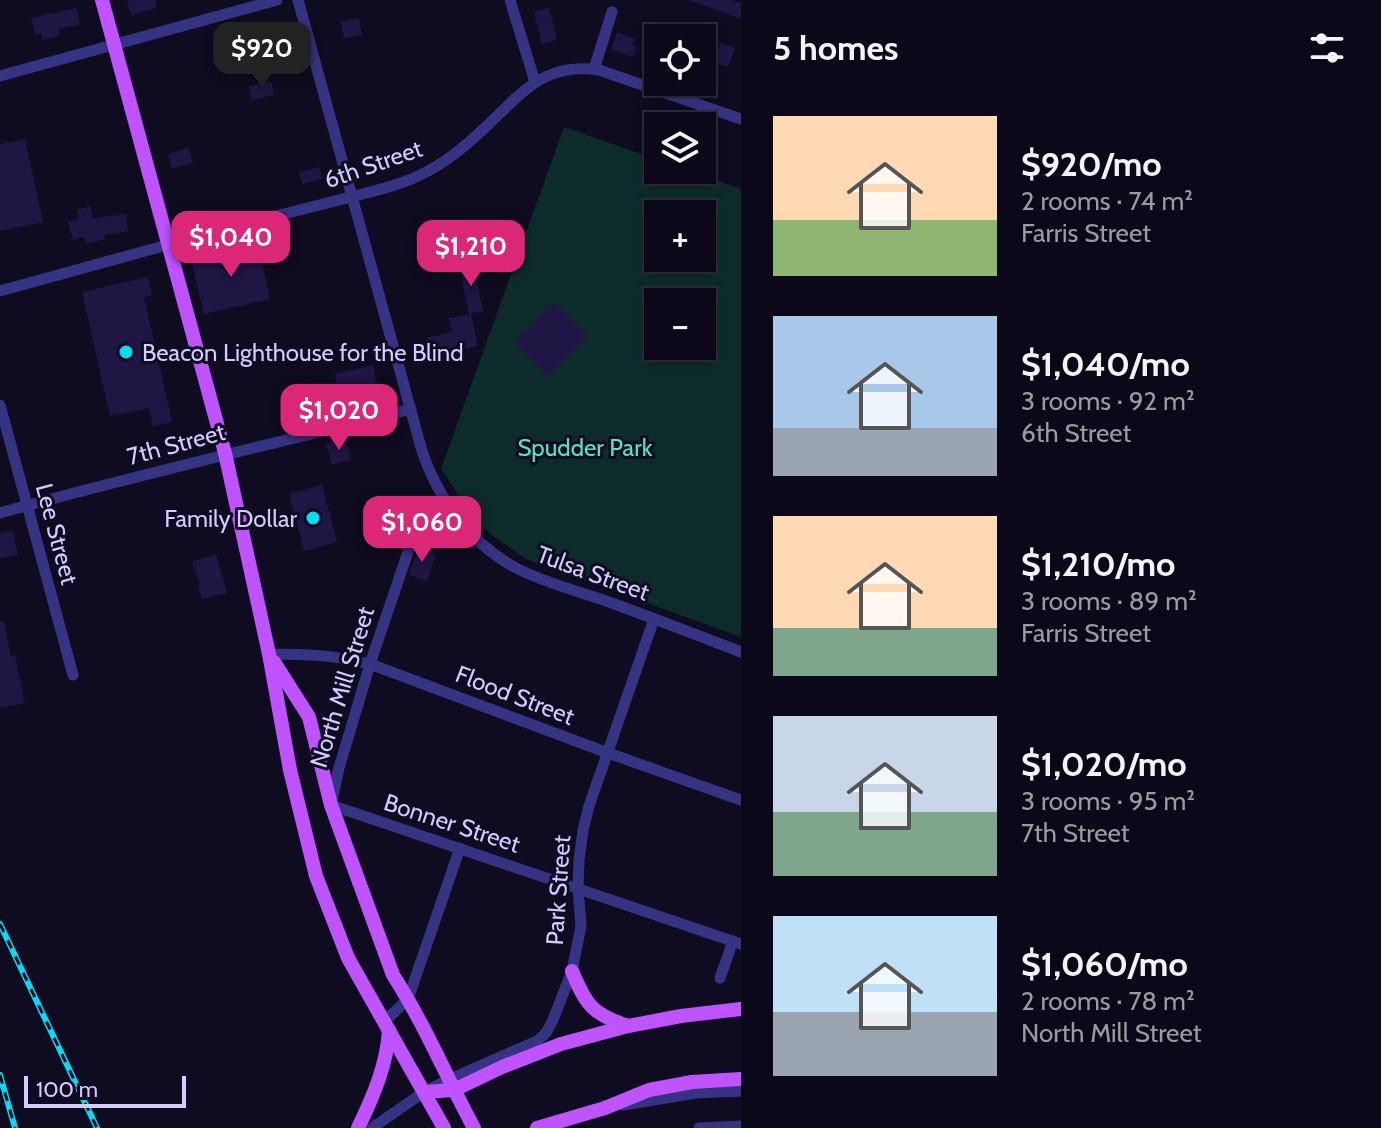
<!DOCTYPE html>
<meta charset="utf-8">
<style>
body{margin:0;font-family:Cabin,sans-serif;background:#191726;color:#f1f3f6;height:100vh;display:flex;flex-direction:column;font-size:30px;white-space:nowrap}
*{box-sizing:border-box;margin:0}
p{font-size:26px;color:#9a9aa2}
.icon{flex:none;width:44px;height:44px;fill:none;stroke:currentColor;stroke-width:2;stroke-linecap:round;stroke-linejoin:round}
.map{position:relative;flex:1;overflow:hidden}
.panel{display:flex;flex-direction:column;background:#0b0919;width:640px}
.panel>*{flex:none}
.buttons{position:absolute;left:644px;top:24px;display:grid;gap:16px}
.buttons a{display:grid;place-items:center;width:72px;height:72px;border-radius:0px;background:#0b0919;box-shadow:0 4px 12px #0003,0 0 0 2px #2b2a38;font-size:40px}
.scale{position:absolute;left:24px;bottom:20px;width:162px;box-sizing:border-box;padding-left:8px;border:4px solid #d2ccff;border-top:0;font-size:22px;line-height:28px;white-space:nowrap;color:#d2ccff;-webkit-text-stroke:6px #0f0c21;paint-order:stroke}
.price{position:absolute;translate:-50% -68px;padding:0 18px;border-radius:16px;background:#db2777;color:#fff;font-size:26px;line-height:52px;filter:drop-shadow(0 2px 4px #0008)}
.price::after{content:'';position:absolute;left:50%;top:48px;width:24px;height:18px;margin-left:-12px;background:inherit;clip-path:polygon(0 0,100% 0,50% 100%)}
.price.active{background:#222;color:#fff}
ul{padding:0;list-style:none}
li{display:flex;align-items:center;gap:24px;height:200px;padding:0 32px}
li span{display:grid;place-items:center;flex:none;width:224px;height:160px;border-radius:0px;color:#555}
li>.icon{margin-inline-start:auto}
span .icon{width:96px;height:96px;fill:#fffc;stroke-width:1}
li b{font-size:34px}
h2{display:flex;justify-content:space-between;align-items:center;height:96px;padding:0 32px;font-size:34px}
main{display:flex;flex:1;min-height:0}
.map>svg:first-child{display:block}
.green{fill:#0e2b2b;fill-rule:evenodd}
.building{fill:#201643}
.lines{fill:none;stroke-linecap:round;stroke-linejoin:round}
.minor{stroke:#373383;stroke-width:11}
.major{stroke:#bf53ff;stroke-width:14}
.rail-casing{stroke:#00ddf7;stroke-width:6}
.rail{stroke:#0f0c21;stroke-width:3;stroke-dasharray:9;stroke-linecap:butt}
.poi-dot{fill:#00ddf7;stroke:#0f0c21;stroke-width:3}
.labels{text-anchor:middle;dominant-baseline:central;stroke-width:6;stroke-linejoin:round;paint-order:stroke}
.street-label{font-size:24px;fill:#d2ccff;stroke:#0f0c21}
.poi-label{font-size:24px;fill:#d2ccff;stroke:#0f0c21;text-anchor:start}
.park-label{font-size:24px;fill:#50e6c2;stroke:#0f0c21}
</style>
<main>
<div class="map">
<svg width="741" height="1128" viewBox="0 0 741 1128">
<rect width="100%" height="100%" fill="#0f0c21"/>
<path class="green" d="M564,127L658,160V170H687L741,189V637L526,559L493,536L473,517L441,469ZM658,214H702V258H658ZM658,302H702V346H658Z"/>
<g class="building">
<path d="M127,0H155L157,8L131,15Z"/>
<path d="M689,0H731L741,3V19Z"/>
<path d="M76,8L80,24L58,29L59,36L42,40L41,33L35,35L31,18Z"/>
<path d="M549,8L557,40L542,44L534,12Z"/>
<path d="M359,18L362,35L344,38L341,22Z"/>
<path d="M617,32L635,39L632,45L637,47L633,57L611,49Z"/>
<path d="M269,35L273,51L259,54L255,38Z"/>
<path d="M720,43L735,48L728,67L714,62Z"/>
<path d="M271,81L274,95L252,100L249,86Z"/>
<path d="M25,139L43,222L0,231V144Z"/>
<path d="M189,148L193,163L172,169L168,154Z"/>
<path d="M319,167L322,179L302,184L299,172Z"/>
<path d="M90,206L93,218L126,214L128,231L104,235L105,239L87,244L84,237L73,240L68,222L79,219L77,210Z"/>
<path d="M501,228L506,249L485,254L480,233Z"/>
<path d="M258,245L270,299L204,314L191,260Z"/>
<path d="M473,263L483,311L469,314L459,265Z"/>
<path d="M148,277L152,295L144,297L172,422L153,426L149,408L110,416L82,292Z"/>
<path d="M554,302L588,336L548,376L514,343Z"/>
<path d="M471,314L478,346L430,356L426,338L452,332L449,318Z"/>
<path d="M373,365L378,389L340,398L335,374Z"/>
<path d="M345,438L351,460L332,465L326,444Z"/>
<path d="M322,485L337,542L304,551L289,494Z"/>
<path d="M13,531L18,555L0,558V533Z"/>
<path d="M418,548L436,554L427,581L409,575Z"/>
<path d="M216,554L227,593L202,599L198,585L200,584L192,562Z"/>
<path d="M0,622H4L11,656L15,655L25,703L0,708Z"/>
</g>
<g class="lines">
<g class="minor">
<path d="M298,0L422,451C438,499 471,544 516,568C545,583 578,591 609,602C653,618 697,635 741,652"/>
<path d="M510,0L535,82"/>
<path d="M594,69L612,12"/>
<path d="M0,76L277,0"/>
<path d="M0,291C88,267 176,242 264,219C292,212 320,205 347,198C374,191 403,185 428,171C451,159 471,141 490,123C524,90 547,62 599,70L741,119"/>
<path d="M0,405L73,675"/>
<path d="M449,505L427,521L411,543L370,664L339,768L331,805L741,944"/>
<path d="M0,513C136,475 274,444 411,409"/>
<path d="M269,654C307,654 333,655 370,664L608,753L741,800"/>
<path d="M720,978L733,941"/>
<path d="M385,1021L408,999L460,848"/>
<path d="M623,1105L696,1093L741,1091"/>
<path d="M372,1128L424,1092L448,1080L537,1041L546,1033L553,1020L572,971L581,926L578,888L579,860L583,830L589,806L654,619"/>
<path d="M699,1128L741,1126"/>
</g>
<g class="major">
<path d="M102,0L225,453L269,654L290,770L316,876L348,958L444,1128"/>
<path d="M274,662L309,717L331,805L393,975C424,1023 447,1078 474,1128"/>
<path d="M572,971C586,1005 592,1014 628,1026"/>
<path d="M424,1092L454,1090L502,1067L561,1044L628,1026L681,1016L741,1009"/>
<path d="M358,1128C373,1097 387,1065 389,1030"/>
<path d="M537,1128L605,1108L649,1090L692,1082L741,1079"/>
</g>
<g class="rail-casing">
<g id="rail">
<path d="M0,924L97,1128"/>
<path d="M0,1075L15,1128"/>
</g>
</g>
<use href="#rail" class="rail"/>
</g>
<g class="poi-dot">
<circle cx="126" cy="352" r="8"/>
<circle cx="313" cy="518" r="8"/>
</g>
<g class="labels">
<g class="street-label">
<text transform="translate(373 164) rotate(-19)">6th Street</text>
<text transform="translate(176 444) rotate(-15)">7th Street</text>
<text transform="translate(57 534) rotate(75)">Lee Street</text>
<text transform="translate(593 573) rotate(20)">Tulsa Street</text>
<text transform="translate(342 687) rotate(-73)">North Mill Street</text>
<text transform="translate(515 695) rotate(21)">Flood Street</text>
<text transform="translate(452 823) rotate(18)">Bonner Street</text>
<text transform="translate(558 890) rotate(-86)">Park Street</text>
</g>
<g class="poi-label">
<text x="142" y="352">Beacon Lighthouse for the Blind</text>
<text x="297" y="518" text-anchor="end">Family Dollar</text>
</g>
<g class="park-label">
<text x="585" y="447">Spudder Park</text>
</g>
</g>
</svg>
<div class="buttons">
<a><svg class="icon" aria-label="locate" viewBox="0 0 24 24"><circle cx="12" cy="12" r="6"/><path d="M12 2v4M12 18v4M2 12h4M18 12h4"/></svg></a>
<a><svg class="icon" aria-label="layers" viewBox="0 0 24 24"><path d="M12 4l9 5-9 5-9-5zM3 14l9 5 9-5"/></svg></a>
<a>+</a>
<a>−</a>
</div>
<div class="scale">100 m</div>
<b class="price active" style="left:262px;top:90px">$920</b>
<b class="price" style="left:231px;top:279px">$1,040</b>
<b class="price" style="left:471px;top:288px">$1,210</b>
<b class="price" style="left:339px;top:452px">$1,020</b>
<b class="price" style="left:422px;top:564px">$1,060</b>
</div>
<section class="panel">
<h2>5 homes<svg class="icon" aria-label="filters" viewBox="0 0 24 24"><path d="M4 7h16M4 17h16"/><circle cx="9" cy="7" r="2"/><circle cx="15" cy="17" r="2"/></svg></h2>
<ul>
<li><span style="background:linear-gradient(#ffd9b3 65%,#8fb573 0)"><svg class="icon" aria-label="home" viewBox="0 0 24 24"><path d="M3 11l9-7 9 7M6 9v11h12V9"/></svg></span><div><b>$920/mo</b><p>2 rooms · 74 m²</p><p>Farris Street</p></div></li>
<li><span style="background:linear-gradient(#a9c7e8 70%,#9aa5b1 0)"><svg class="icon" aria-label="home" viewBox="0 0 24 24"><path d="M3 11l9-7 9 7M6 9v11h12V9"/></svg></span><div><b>$1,040/mo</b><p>3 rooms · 92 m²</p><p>6th Street</p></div></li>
<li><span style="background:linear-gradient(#ffd9b3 70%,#7fa58c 0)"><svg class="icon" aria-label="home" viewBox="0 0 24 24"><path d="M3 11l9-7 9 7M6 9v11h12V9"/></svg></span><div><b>$1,210/mo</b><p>3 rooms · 89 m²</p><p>Farris Street</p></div></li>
<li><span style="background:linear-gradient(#c9d6e8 60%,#7fa58c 0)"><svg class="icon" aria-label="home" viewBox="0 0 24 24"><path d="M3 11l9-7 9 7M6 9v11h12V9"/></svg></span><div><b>$1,020/mo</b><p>3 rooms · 95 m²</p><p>7th Street</p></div></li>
<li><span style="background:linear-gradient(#bfe0f5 60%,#9aa5b1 0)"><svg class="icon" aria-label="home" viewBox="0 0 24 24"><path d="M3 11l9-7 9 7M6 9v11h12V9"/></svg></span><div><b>$1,060/mo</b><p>2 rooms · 78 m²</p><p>North Mill Street</p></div></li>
</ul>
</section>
</main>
